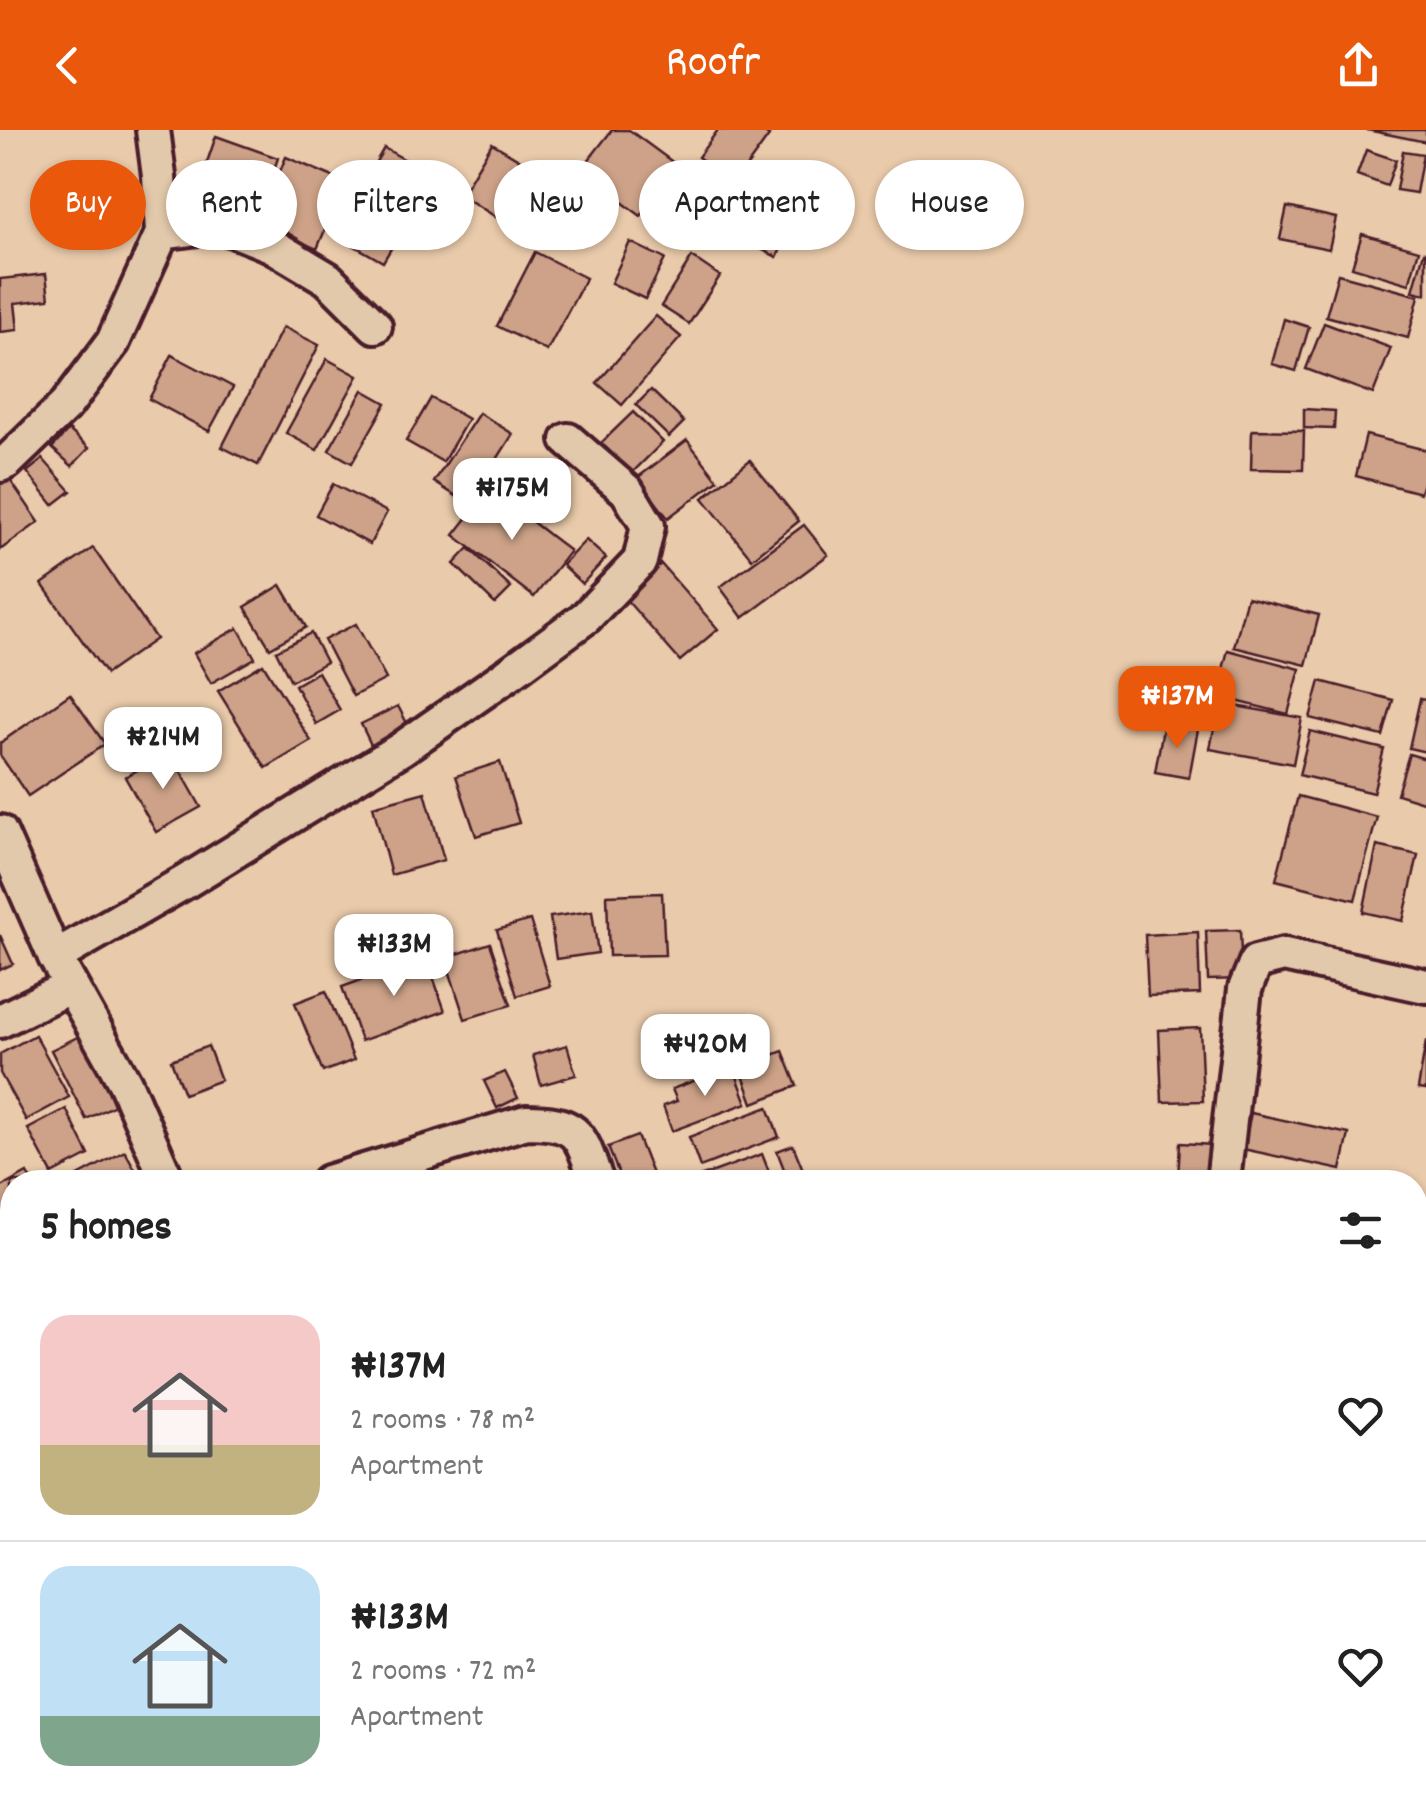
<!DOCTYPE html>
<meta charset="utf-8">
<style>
body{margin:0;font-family:Dekko,sans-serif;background:#f6f6f6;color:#222;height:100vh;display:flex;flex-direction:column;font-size:38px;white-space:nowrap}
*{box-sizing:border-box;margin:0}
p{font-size:32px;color:#767676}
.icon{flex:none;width:55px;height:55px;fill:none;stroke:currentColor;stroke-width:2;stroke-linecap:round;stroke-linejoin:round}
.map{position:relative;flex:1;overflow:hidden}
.panel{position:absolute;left:0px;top:1040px;width:1428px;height:640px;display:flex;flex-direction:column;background:#fff;border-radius:40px 40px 0 0;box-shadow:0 2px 8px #0004}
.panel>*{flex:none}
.banner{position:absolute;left:30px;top:30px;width:1368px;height:90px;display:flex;gap:20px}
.price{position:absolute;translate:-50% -85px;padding:0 22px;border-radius:20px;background:#fff;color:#222;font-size:32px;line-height:65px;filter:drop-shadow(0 2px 5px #0008)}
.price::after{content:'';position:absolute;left:50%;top:60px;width:30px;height:22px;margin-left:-15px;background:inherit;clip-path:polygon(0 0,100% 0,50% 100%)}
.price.current{background:#ea580c;color:#fff}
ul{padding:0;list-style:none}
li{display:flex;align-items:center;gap:30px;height:250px;padding:0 40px}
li+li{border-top:2px solid #e0e0e0}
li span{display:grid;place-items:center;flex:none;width:280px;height:200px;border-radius:30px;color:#555}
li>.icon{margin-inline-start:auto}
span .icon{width:120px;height:120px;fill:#fffc;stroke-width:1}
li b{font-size:42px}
h2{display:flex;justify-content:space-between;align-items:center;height:120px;padding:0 40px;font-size:42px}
.tag{padding:0 35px;border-radius:45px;background:#fff;box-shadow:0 2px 8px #0004;font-size:35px;line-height:90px}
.tag.current{background:#ea580c;color:#fff}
header{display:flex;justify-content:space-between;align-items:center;height:130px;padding:0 40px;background:#ea580c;color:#fff;font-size:45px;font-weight:600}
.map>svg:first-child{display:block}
.building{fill:#cda288;stroke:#4a1f2b;stroke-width:2.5}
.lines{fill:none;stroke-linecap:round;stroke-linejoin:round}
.minor-casing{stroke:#4a1f2b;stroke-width:40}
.minor{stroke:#e3c9ab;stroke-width:32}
</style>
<header><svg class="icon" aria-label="back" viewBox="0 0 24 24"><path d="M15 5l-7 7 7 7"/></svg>Roofr<svg class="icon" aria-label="share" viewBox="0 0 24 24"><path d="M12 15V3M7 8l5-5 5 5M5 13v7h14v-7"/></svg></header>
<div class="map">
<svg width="1426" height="1680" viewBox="0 0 1426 1680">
<rect width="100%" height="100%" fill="#e9caaa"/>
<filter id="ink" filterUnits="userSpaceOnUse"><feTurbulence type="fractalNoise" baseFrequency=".01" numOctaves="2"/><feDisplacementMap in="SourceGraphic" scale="20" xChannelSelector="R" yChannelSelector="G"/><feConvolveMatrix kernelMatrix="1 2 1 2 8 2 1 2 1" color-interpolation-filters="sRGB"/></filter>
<g filter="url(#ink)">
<g class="building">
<path d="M612,0H629L678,36L641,86L580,41Z"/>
<path d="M718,0H760L769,6L734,54L698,27Z"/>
<path d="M1367,0H1426V12Z"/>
<path d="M216,6L278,28L257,88L195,67Z"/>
<path d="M492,13L555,51L523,104L461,65Z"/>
<path d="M384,18L434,46L383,132L334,104Z"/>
<path d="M1366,20L1396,30L1387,56L1357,45Z"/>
<path d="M1403,21L1423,24L1416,63L1396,60Z"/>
<path d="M286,27L345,52L317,119L258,94Z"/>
<path d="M715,48L732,62L721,76L703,62Z"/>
<path d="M678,52L720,82L692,120L650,90Z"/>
<path d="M746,68L794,91L777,127L728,103Z"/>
<path d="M1287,77L1336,88L1329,119L1280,109Z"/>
<path d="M1362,104L1419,120L1409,154L1352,137Z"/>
<path d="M630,112L665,129L645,169L611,153Z"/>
<path d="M535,122L586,148L547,221L497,196Z"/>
<path d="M1424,122H1426V164L1413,161Z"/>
<path d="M692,127L720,146L689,194L661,176Z"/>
<path d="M46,144L49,169L15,173L18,200L0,202V149Z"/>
<path d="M1338,144L1419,166L1408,208L1326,186Z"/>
<path d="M656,186L681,207L622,275L597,253Z"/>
<path d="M1284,189L1309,197L1296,241L1272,234Z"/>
<path d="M1324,193L1391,218L1373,264L1306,239Z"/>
<path d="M283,197L319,215L258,335L222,317Z"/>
<path d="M172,225L233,257L209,301L149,269Z"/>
<path d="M327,229L358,246L317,320L286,303Z"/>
<path d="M363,260L386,273L352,333L329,320Z"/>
<path d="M651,260L684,292L669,307L636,275Z"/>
<path d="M431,268L468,289L443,332L406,311Z"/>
<path d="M1304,279L1335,281L1334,299L1304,298Z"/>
<path d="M633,282L663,312L632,343L601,313Z"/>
<path d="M479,283L513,304L469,374L434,352Z"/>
<path d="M69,300L89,318L72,336L52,318Z"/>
<path d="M1252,300L1304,301L1303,340L1251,339Z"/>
<path d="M1366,305L1426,320V342L1420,363L1356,346Z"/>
<path d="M687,310L718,350L668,388L637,348Z"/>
<path d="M43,329L71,361L53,375L27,342Z"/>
<path d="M750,330L799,391L752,429L703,368Z"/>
<path d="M8,347L39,392L0,420V353Z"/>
<path d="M333,354L387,382L370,414L316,385Z"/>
<path d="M490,359L570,421L534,467L454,405Z"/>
<path d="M804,395L828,425L743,488L720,457Z"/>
<path d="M586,410L606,428L582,454L562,435Z"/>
<path d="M93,418L156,509L106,544L42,454Z"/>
<path d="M469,418L511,458L495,474L454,434Z"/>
<path d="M661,434L718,499L680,531L623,466Z"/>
<path d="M281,455L306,497L270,518L245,477Z"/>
<path d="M1247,467L1319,485L1306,535L1234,517Z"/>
<path d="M356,494L386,549L353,566L324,510Z"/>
<path d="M238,498L255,528L211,553L194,523Z"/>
<path d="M311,503L326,532L291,551L276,521Z"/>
<path d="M1228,520L1300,539L1288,584L1216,566Z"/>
<path d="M263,534L311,611L266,638L218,561Z"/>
<path d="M318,542L340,580L316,594L295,555Z"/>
<path d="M1320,551L1393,570L1383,606L1310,588Z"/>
<path d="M70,564L105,614L28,666L0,625V613Z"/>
<path d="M1420,569L1426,570V622L1409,618Z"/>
<path d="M1219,573L1302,588L1293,634L1210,619Z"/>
<path d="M398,576L411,601L373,619L361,594Z"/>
<path d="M1164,593L1198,599L1189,648L1155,642Z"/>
<path d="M1310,601L1384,619L1373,663L1299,645Z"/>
<path d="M170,622L201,677L156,702L125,647Z"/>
<path d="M1409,624L1426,629V673L1397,664Z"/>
<path d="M500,632L519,693L476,706L456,646Z"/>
<path d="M425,662L444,730L391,745L373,676Z"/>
<path d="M1298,666L1377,687L1355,770L1276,750Z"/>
<path d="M1377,716L1418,725L1403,791L1363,782Z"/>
<path d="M662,763L665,825L609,826L607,765Z"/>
<path d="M592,781L598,823L556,829L550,787Z"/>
<path d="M530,790L550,856L517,866L497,800Z"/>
<path d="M1240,800L1242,849L1208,850L1206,801Z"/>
<path d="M1198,802L1200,864L1148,866L1145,805Z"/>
<path d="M0,805L13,834L0,840Z"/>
<path d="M490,813L511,875L465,889L445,828Z"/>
<path d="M426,827L445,881L361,911L342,857Z"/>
<path d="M326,861L354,930L323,942L295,873Z"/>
<path d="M1200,898L1203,971L1162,972L1159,900Z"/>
<path d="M84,904L119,973L86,989L51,920Z"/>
<path d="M35,905L69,967L26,990L0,943V924Z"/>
<path d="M1426,911V960L1418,959Z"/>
<path d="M567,915L576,945L541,955L533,925Z"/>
<path d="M208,916L221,950L184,964L171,930Z"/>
<path d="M783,921L797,956L753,973L740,937Z"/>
<path d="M733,936L747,973L672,1001L663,976L677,971L672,959Z"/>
<path d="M505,942L518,968L497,978L484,951Z"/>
<path d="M768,977L779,1007L700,1037L689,1007Z"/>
<path d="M66,979L89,1025L52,1044L28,999Z"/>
<path d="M1251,983L1349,1004L1341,1040L1243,1019Z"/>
<path d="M637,1006L654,1049L643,1052H622L608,1017Z"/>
<path d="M1180,1013L1213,1015L1212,1050L1178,1049Z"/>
<path d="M793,1015L808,1052H789L777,1021Z"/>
<path d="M125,1021L142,1052H67Z"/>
<path d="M762,1024L773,1052H686Z"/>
<path d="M529,1042L533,1052H498Z"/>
<path d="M27,1043L32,1052H12V1122L0,1128V1058Z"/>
<path d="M1426,1149V1216L1415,1213Z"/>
<path d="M0,1323L9,1359L0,1361Z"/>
<path d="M12,1373V1410L0,1413V1376Z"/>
<path d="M12,1420V1459L0,1462V1423Z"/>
<path d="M12,1525V1572L7,1573L0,1528Z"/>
<path d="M12,1589V1630L4,1590Z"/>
<path d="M22,1668L25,1680H0V1670Z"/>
<path d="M31,1668H68L71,1680H34Z"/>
<path d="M254,1668H300L272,1680H260Z"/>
<path d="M329,1668H376L382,1680H335Z"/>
<path d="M329,1668L333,1680H290Z"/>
<path d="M718,1668H768L738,1680H723Z"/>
<path d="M779,1668H783L792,1680H762Z"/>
<path d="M1252,1668H1409L1407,1680H1317L1252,1674Z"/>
</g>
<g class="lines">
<g class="minor-casing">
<g id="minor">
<path d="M162,103L220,95L273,116L328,149L375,196"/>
<path d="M0,335L7,332L66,275L113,212L162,103L159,46L153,0"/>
<path d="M0,702L55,827L125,953L168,1052"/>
<path d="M55,827L185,752L401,619L507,545L586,487L640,431L648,396L627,361L568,310"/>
<path d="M0,891L69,857"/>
<path d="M328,1052L526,992C581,992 580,1006 597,1052"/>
<path d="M1223,1052L1245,859L1256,832L1284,825L1426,856"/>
<path d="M1415,1289L1426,1291"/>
<path d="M412,1668L422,1680"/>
<path d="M549,1680L581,1668"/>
<path d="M1193,1680L1194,1668"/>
</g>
</g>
<use href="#minor" class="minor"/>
</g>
</g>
</svg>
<b class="price" style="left:512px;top:413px">₦175M</b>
<b class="price current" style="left:1177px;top:621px">₦137M</b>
<b class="price" style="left:163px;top:662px">₦214M</b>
<b class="price" style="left:394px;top:869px">₦133M</b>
<b class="price" style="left:705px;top:969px">₦420M</b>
<div class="banner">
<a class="tag current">Buy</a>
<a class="tag">Rent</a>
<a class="tag">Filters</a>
<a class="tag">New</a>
<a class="tag">Apartment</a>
<a class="tag">House</a>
</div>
<section class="panel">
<h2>5 homes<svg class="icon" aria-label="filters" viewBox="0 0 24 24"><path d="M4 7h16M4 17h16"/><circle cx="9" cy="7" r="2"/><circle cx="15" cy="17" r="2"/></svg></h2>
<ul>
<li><span style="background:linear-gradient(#f6c9c9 65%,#c2b280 0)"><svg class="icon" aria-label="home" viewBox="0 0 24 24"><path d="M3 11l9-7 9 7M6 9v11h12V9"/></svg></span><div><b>₦137M</b><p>2 rooms · 78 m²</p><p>Apartment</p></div><svg class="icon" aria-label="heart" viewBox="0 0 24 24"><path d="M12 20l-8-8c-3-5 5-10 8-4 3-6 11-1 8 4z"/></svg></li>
<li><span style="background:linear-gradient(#bfe0f5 75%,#7fa58c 0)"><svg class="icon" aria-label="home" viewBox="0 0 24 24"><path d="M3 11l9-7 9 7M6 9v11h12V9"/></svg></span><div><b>₦133M</b><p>2 rooms · 72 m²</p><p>Apartment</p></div><svg class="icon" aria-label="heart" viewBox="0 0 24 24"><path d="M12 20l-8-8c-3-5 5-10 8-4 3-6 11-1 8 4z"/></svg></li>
</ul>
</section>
</div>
